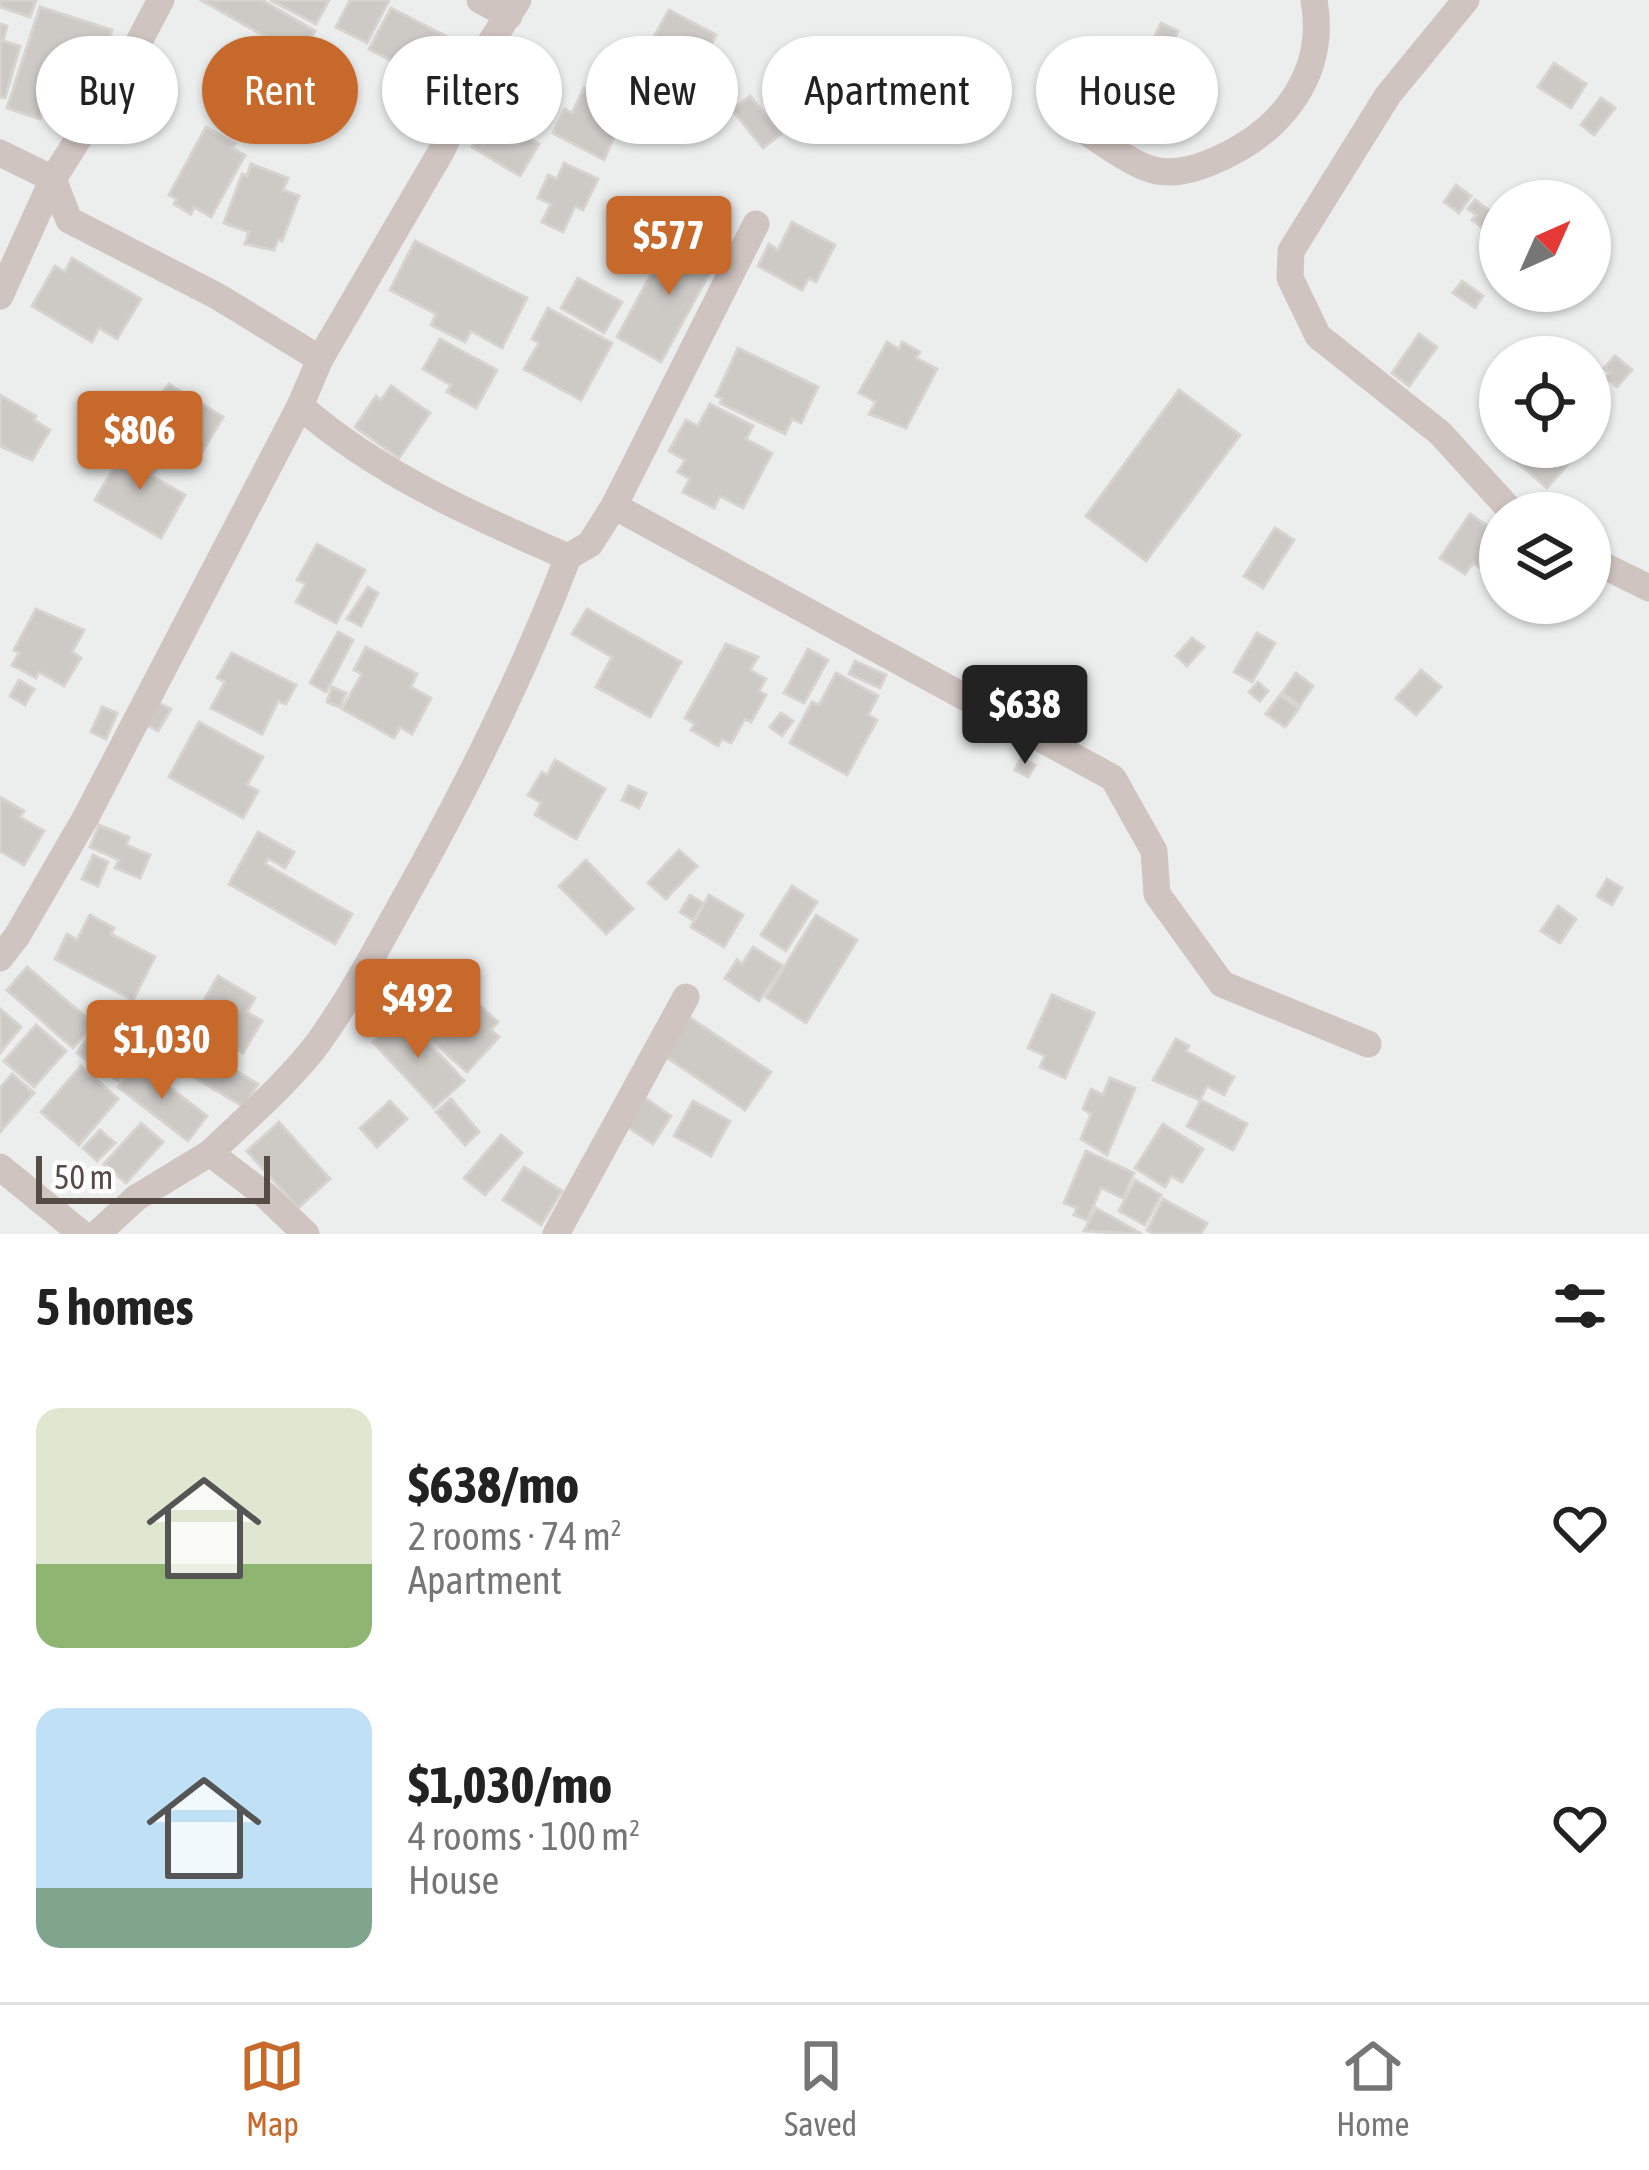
<!DOCTYPE html>
<meta charset="utf-8">
<style>
body{margin:0;font-family:"Asap Condensed",sans-serif;background:#f6f6f6;color:#222;height:100vh;display:flex;flex-direction:column;font-size:45px;white-space:nowrap}
*{box-sizing:border-box;margin:0}
p{font-size:39px;color:#767676}
.icon{flex:none;width:66px;height:66px;fill:none;stroke:currentColor;stroke-width:2;stroke-linecap:round;stroke-linejoin:round}
.map{position:relative;height:1234px;overflow:hidden}
.sheet{display:flex;flex-direction:column;background:#fff;flex:1}
.sheet>*{flex:none}
.guide{position:absolute;left:36px;top:36px;width:1578px;height:108px;display:flex;gap:24px}
.needle{width:78px;rotate:45deg}
.controls{position:absolute;left:1479px;top:180px;display:grid;gap:24px}
.controls a{display:grid;place-items:center;width:132px;height:132px;border-radius:50%;background:#fff;box-shadow:0 3px 9px #0004;font-size:60px}
.scale{position:absolute;left:36px;bottom:30px;width:234px;box-sizing:border-box;padding-left:12px;border:6px solid #574b46;border-top:0;font-size:33px;line-height:42px;white-space:nowrap;color:#574b46;-webkit-text-stroke:9px #fff;paint-order:stroke}
.price{position:absolute;translate:-50% -102px;padding:0 27px;border-radius:12px;background:#c8692c;color:#fff;font-size:39px;line-height:78px;filter:drop-shadow(0 3px 6px #0008)}
.price::after{content:'';position:absolute;left:50%;top:72px;width:36px;height:27px;margin-left:-18px;background:inherit;clip-path:polygon(0 0,100% 0,50% 100%)}
.price.selected{background:#222;color:#fff}
ul{padding:0;list-style:none}
li{display:flex;align-items:center;gap:36px;height:300px;padding:0 36px}
li span{display:grid;place-items:center;flex:none;width:336px;height:240px;border-radius:24px;color:#555}
li>.icon{margin-inline-start:auto}
span .icon{width:144px;height:144px;fill:#fffc;stroke-width:1}
li b{font-size:51px}
h2{display:flex;justify-content:space-between;align-items:center;height:144px;padding:0 36px;font-size:51px}
.tag{padding:0 42px;border-radius:54px;background:#fff;box-shadow:0 3px 9px #0004;font-size:42px;line-height:108px}
.tag.selected{background:#c8692c;color:#fff}
.menu{display:flex;justify-content:space-around;align-items:center;height:168px;border-top:3px solid #e0e0e0;background:#fff;font-size:33px;color:#767676}
.menu a{display:grid;justify-items:center;gap:6px}
.menu .selected{color:#c8692c}
.map>svg:first-child{display:block}
.building{fill:#cdcac6;stroke:#d7d4d0;stroke-width:3}
.lines{fill:none;stroke-linecap:round;stroke-linejoin:round}
.street{stroke:#d0c4c0;stroke-width:27}
</style>
<div class="map">
<svg width="1649" height="1234" viewBox="0 0 1649 1234">
<rect width="100%" height="100%" fill="#eceeee"/>
<g class="building">
<path d="M0,0H36L30,17L0,7Z"/>
<path d="M201,0H262L315,31L251,142L224,126L273,41Z"/>
<path d="M270,0H329L316,24Z"/>
<path d="M350,0H389L367,43L336,27Z"/>
<path d="M40,7L112,30L103,60L62,47L40,119L7,108Z"/>
<path d="M391,8L463,45L442,87L369,49Z"/>
<path d="M669,10L716,35L702,63L654,37Z"/>
<path d="M1161,23L1178,31L1169,50L1152,42Z"/>
<path d="M0,24L7,26L3,41L20,46L5,98L0,97Z"/>
<path d="M613,47L687,86L667,125L592,85Z"/>
<path d="M1554,63L1586,84L1571,108L1538,87Z"/>
<path d="M143,73L162,85L150,104L131,93Z"/>
<path d="M584,88L626,110L604,160L553,133L565,109L572,113Z"/>
<path d="M750,96L781,134L763,148L732,110Z"/>
<path d="M1601,98L1615,108L1594,135L1581,125Z"/>
<path d="M492,115L539,144L520,176L472,147Z"/>
<path d="M206,127L235,144L232,148L245,155L211,217L194,207L191,214L174,204L177,199L169,195Z"/>
<path d="M564,163L598,179L583,210L575,206L563,232L542,222L551,204L538,198L548,175L557,179Z"/>
<path d="M251,164L288,178L283,190L299,196L282,241L278,239L274,250L245,244L249,232L224,223L242,174L247,176Z"/>
<path d="M1456,185L1471,196L1459,213L1444,202Z"/>
<path d="M1475,200L1500,218L1489,233L1472,220L1476,215L1468,209Z"/>
<path d="M636,201L668,218L645,261L622,249L634,226L625,221Z"/>
<path d="M792,222L835,245L816,282L809,278L802,290L758,266L769,244L778,250Z"/>
<path d="M698,234L723,248L661,362L617,337L660,258L669,262L679,244L690,250Z"/>
<path d="M415,241L527,298L502,348L471,331L465,342L431,325L436,314L390,290Z"/>
<path d="M72,258L141,299L117,339L99,328L92,342L32,306L55,266L65,272Z"/>
<path d="M578,278L622,302L604,333L561,308Z"/>
<path d="M1462,281L1483,296L1475,308L1453,293Z"/>
<path d="M548,308L612,343L581,400L524,369L539,343L532,339Z"/>
<path d="M1419,334L1437,347L1409,386L1392,373Z"/>
<path d="M440,339L497,370L476,408L447,392L451,385L423,369Z"/>
<path d="M887,342L899,349L902,342L920,352L916,358L937,369L906,428L869,414L876,402L859,393Z"/>
<path d="M738,348L818,387L801,423L792,419L785,434L720,403L722,399L716,396Z"/>
<path d="M1615,356L1632,370L1617,387L1606,378L1610,373L1604,368Z"/>
<path d="M169,384L223,417L195,464L146,441L149,437L134,428Z"/>
<path d="M391,386L430,413L399,458L355,427L376,396L381,400Z"/>
<path d="M1179,390L1240,435L1146,561L1086,516Z"/>
<path d="M0,395L36,416L34,420L50,430L32,460L0,446Z"/>
<path d="M710,404L753,426L746,439L772,453L743,508L720,496L714,508L683,492L690,479L678,472L685,460L669,451L686,420L698,426Z"/>
<path d="M127,445L159,463L152,476L185,495L161,538L95,500Z"/>
<path d="M1521,447H1550L1569,463L1547,488L1512,458Z"/>
<path d="M1470,514L1500,534V559L1490,574L1473,563L1465,574L1440,558Z"/>
<path d="M1275,528L1294,540L1263,588L1244,576Z"/>
<path d="M317,544L365,570L336,623L296,602L306,584L297,580Z"/>
<path d="M368,587L378,593L361,626L347,619Z"/>
<path d="M36,609L84,630L72,652L81,658L64,686L39,672L36,678L12,665L19,653L14,650Z"/>
<path d="M587,609L681,662L650,717L596,687L612,657L572,634Z"/>
<path d="M338,632L353,640L326,692L310,683Z"/>
<path d="M1257,633L1275,643L1252,682L1234,672Z"/>
<path d="M1192,638L1204,647L1187,666L1176,656Z"/>
<path d="M726,644L758,657L750,670L766,679L759,691L766,695L751,722L745,719L731,743L722,739L718,746L691,730L695,724L685,718Z"/>
<path d="M366,647L417,674L411,687L431,698L412,734L400,727L394,738L342,709L362,674L354,670Z"/>
<path d="M808,649L828,660L804,703L784,693Z"/>
<path d="M232,653L296,685L286,704L278,701L262,734L211,708L225,682L217,678Z"/>
<path d="M855,661L886,675L880,688L849,674Z"/>
<path d="M1421,670L1441,687L1416,715L1396,698Z"/>
<path d="M836,673L878,696L868,715L877,720L847,775L790,743L812,702L819,705Z"/>
<path d="M1296,673L1313,686L1300,705L1282,693Z"/>
<path d="M19,680L34,689L25,705L10,696Z"/>
<path d="M1258,682L1268,691L1260,701L1249,692Z"/>
<path d="M332,687L346,693L340,707L327,702Z"/>
<path d="M1280,695L1299,708L1285,727L1266,714Z"/>
<path d="M159,703L171,709L158,731L147,725Z"/>
<path d="M102,707L117,713L106,739L91,732Z"/>
<path d="M781,713L793,721L782,736L770,727Z"/>
<path d="M199,722L263,757L247,785L258,791L243,818L169,777Z"/>
<path d="M1021,758L1035,765L1028,777L1015,770Z"/>
<path d="M555,760L605,789L576,839L535,815L541,803L528,795L542,772L547,775Z"/>
<path d="M629,786L646,793L639,808L622,800Z"/>
<path d="M0,797L24,811L20,817L44,831L24,865L0,851Z"/>
<path d="M99,825L129,837L126,845L150,855L140,878L115,868L119,860L90,847Z"/>
<path d="M258,832L294,852L285,868L268,858L265,864L352,914L335,944L229,884Z"/>
<path d="M679,850L697,866L666,899L648,883Z"/>
<path d="M93,855L108,862L98,886L82,879Z"/>
<path d="M586,860L633,909L606,934L559,886Z"/>
<path d="M1607,879L1622,888L1612,905L1597,896Z"/>
<path d="M792,886L817,902L786,951L761,935Z"/>
<path d="M690,895L704,904L693,920L680,912Z"/>
<path d="M709,895L743,915L724,947L691,927Z"/>
<path d="M1558,906L1576,919L1560,943L1541,931Z"/>
<path d="M90,915L114,928L111,934L155,957L133,1000L55,959L67,934L77,940Z"/>
<path d="M816,915L857,940L806,1023L766,997Z"/>
<path d="M753,947L783,966L759,1001L725,978L737,960L742,964Z"/>
<path d="M27,967L94,1024L73,1048L7,990Z"/>
<path d="M218,976L255,998L247,1012L262,1021L243,1053L235,1047L229,1057L186,1031Z"/>
<path d="M459,987L498,1022L491,1030L499,1037L467,1072L427,1037L438,1026L426,1015L443,996L448,1000Z"/>
<path d="M1052,995L1094,1013L1065,1078L1040,1067L1045,1056L1028,1048Z"/>
<path d="M110,1004L151,1031L118,1081L77,1053Z"/>
<path d="M0,1009L21,1027L0,1053Z"/>
<path d="M403,1014L464,1081L434,1108L373,1042Z"/>
<path d="M689,1017L771,1072L745,1110L663,1055Z"/>
<path d="M36,1025L66,1051L34,1087L4,1061Z"/>
<path d="M172,1033L258,1084L244,1107L158,1056Z"/>
<path d="M1176,1039L1189,1046L1186,1051L1234,1077L1224,1095L1207,1086L1200,1100L1153,1080Z"/>
<path d="M137,1062L207,1116L188,1141L118,1087Z"/>
<path d="M81,1066L118,1099L79,1145L41,1112Z"/>
<path d="M12,1074L34,1093L0,1132V1088Z"/>
<path d="M1110,1078L1135,1088L1107,1155L1081,1139L1091,1114L1083,1109L1091,1089L1103,1095Z"/>
<path d="M645,1098L671,1116L653,1144L626,1126Z"/>
<path d="M451,1099L479,1132L465,1145L436,1112Z"/>
<path d="M1201,1100L1247,1124L1233,1150L1187,1126Z"/>
<path d="M390,1101L407,1119L377,1147L360,1128Z"/>
<path d="M693,1101L730,1121L711,1156L674,1136Z"/>
<path d="M279,1122L330,1179L298,1208L247,1151Z"/>
<path d="M141,1123L163,1142L126,1183L104,1164Z"/>
<path d="M1163,1124L1203,1149L1182,1182L1171,1176L1165,1187L1135,1168Z"/>
<path d="M100,1130L115,1143L97,1161L83,1148Z"/>
<path d="M501,1135L522,1153L485,1195L464,1178Z"/>
<path d="M1086,1151L1134,1173L1123,1198L1101,1188L1087,1220L1074,1215L1077,1208L1064,1203Z"/>
<path d="M524,1167L562,1191L541,1225L503,1200Z"/>
<path d="M1135,1180L1161,1195L1145,1225L1119,1211Z"/>
<path d="M1163,1199L1207,1223L1201,1234H1154L1147,1230Z"/>
<path d="M1096,1208L1140,1233L1139,1234L1084,1231Z"/>
</g>
<g class="lines">
<g class="street">
<path d="M480,0L509,16"/>
<path d="M1466,0L1388,95L1291,251L1290,278L1318,336L1440,433L1513,513"/>
<path d="M1083,130C1103,142 1125,160 1147,168C1168,176 1189,171 1209,163C1277,136 1328,78 1314,0"/>
<path d="M0,153L53,179L135,49L161,0"/>
<path d="M53,179L69,220L217,296L320,359L300,406C378,474 474,516 568,557C523,675 468,785 407,894C379,944 352,996 318,1043C287,1084 246,1118 210,1153"/>
<path d="M0,296L53,179"/>
<path d="M320,359L442,150L492,40L518,0"/>
<path d="M614,506L1113,778L1154,851L1157,894L1222,984L1368,1044"/>
<path d="M568,557L590,544L614,506L756,224"/>
<path d="M1590,559L1649,588"/>
<path d="M0,958L17,936L86,817L300,406"/>
<path d="M0,1167L82,1234"/>
<path d="M97,1234L136,1198L210,1153L265,1195L306,1234"/>
<path d="M556,1234L686,997"/>
</g>
</g>
</svg>
<div class="controls">
<a><svg class="needle" viewBox="-14 -14 28 28"><path d="M0-13l5 13h-10z" fill="#e53935"/><path d="M0 13l5-13h-10z" fill="#767676"/></svg></a>
<a><svg class="icon" aria-label="locate" viewBox="0 0 24 24"><circle cx="12" cy="12" r="6"/><path d="M12 2v4M12 18v4M2 12h4M18 12h4"/></svg></a>
<a><svg class="icon" aria-label="layers" viewBox="0 0 24 24"><path d="M12 4l9 5-9 5-9-5zM3 14l9 5 9-5"/></svg></a>
</div>
<div class="scale">50 m</div>
<b class="price" style="left:669px;top:298px">$577</b>
<b class="price" style="left:140px;top:493px">$806</b>
<b class="price selected" style="left:1025px;top:767px">$638</b>
<b class="price" style="left:418px;top:1061px">$492</b>
<b class="price" style="left:162px;top:1102px">$1,030</b>
<div class="guide">
<a class="tag">Buy</a>
<a class="tag selected">Rent</a>
<a class="tag">Filters</a>
<a class="tag">New</a>
<a class="tag">Apartment</a>
<a class="tag">House</a>
</div>
</div>
<section class="sheet">
<h2>5 homes<svg class="icon" aria-label="filters" viewBox="0 0 24 24"><path d="M4 7h16M4 17h16"/><circle cx="9" cy="7" r="2"/><circle cx="15" cy="17" r="2"/></svg></h2>
<ul>
<li><span style="background:linear-gradient(#dfe7d0 65%,#8fb573 0)"><svg class="icon" aria-label="home" viewBox="0 0 24 24"><path d="M3 11l9-7 9 7M6 9v11h12V9"/></svg></span><div><b>$638/mo</b><p>2 rooms · 74 m²</p><p>Apartment</p></div><svg class="icon" aria-label="heart" viewBox="0 0 24 24"><path d="M12 20l-8-8c-3-5 5-10 8-4 3-6 11-1 8 4z"/></svg></li>
<li><span style="background:linear-gradient(#bfe0f5 75%,#7fa58c 0)"><svg class="icon" aria-label="home" viewBox="0 0 24 24"><path d="M3 11l9-7 9 7M6 9v11h12V9"/></svg></span><div><b>$1,030/mo</b><p>4 rooms · 100 m²</p><p>House</p></div><svg class="icon" aria-label="heart" viewBox="0 0 24 24"><path d="M12 20l-8-8c-3-5 5-10 8-4 3-6 11-1 8 4z"/></svg></li>
</ul>
</section>
<nav class="menu">
<a class="selected"><svg class="icon" aria-label="map" viewBox="0 0 24 24"><path d="M3 6l6-2 6 2 6-2v14l-6 2-6-2-6 2zM9 4v14M15 6v14"/></svg>Map</a>
<a><svg class="icon" aria-label="saved" viewBox="0 0 24 24"><path d="M7 4h10v16l-5-4-5 4z"/></svg>Saved</a>
<a><svg class="icon" aria-label="home" viewBox="0 0 24 24"><path d="M3 11l9-7 9 7M6 9v11h12V9"/></svg>Home</a>
</nav>
